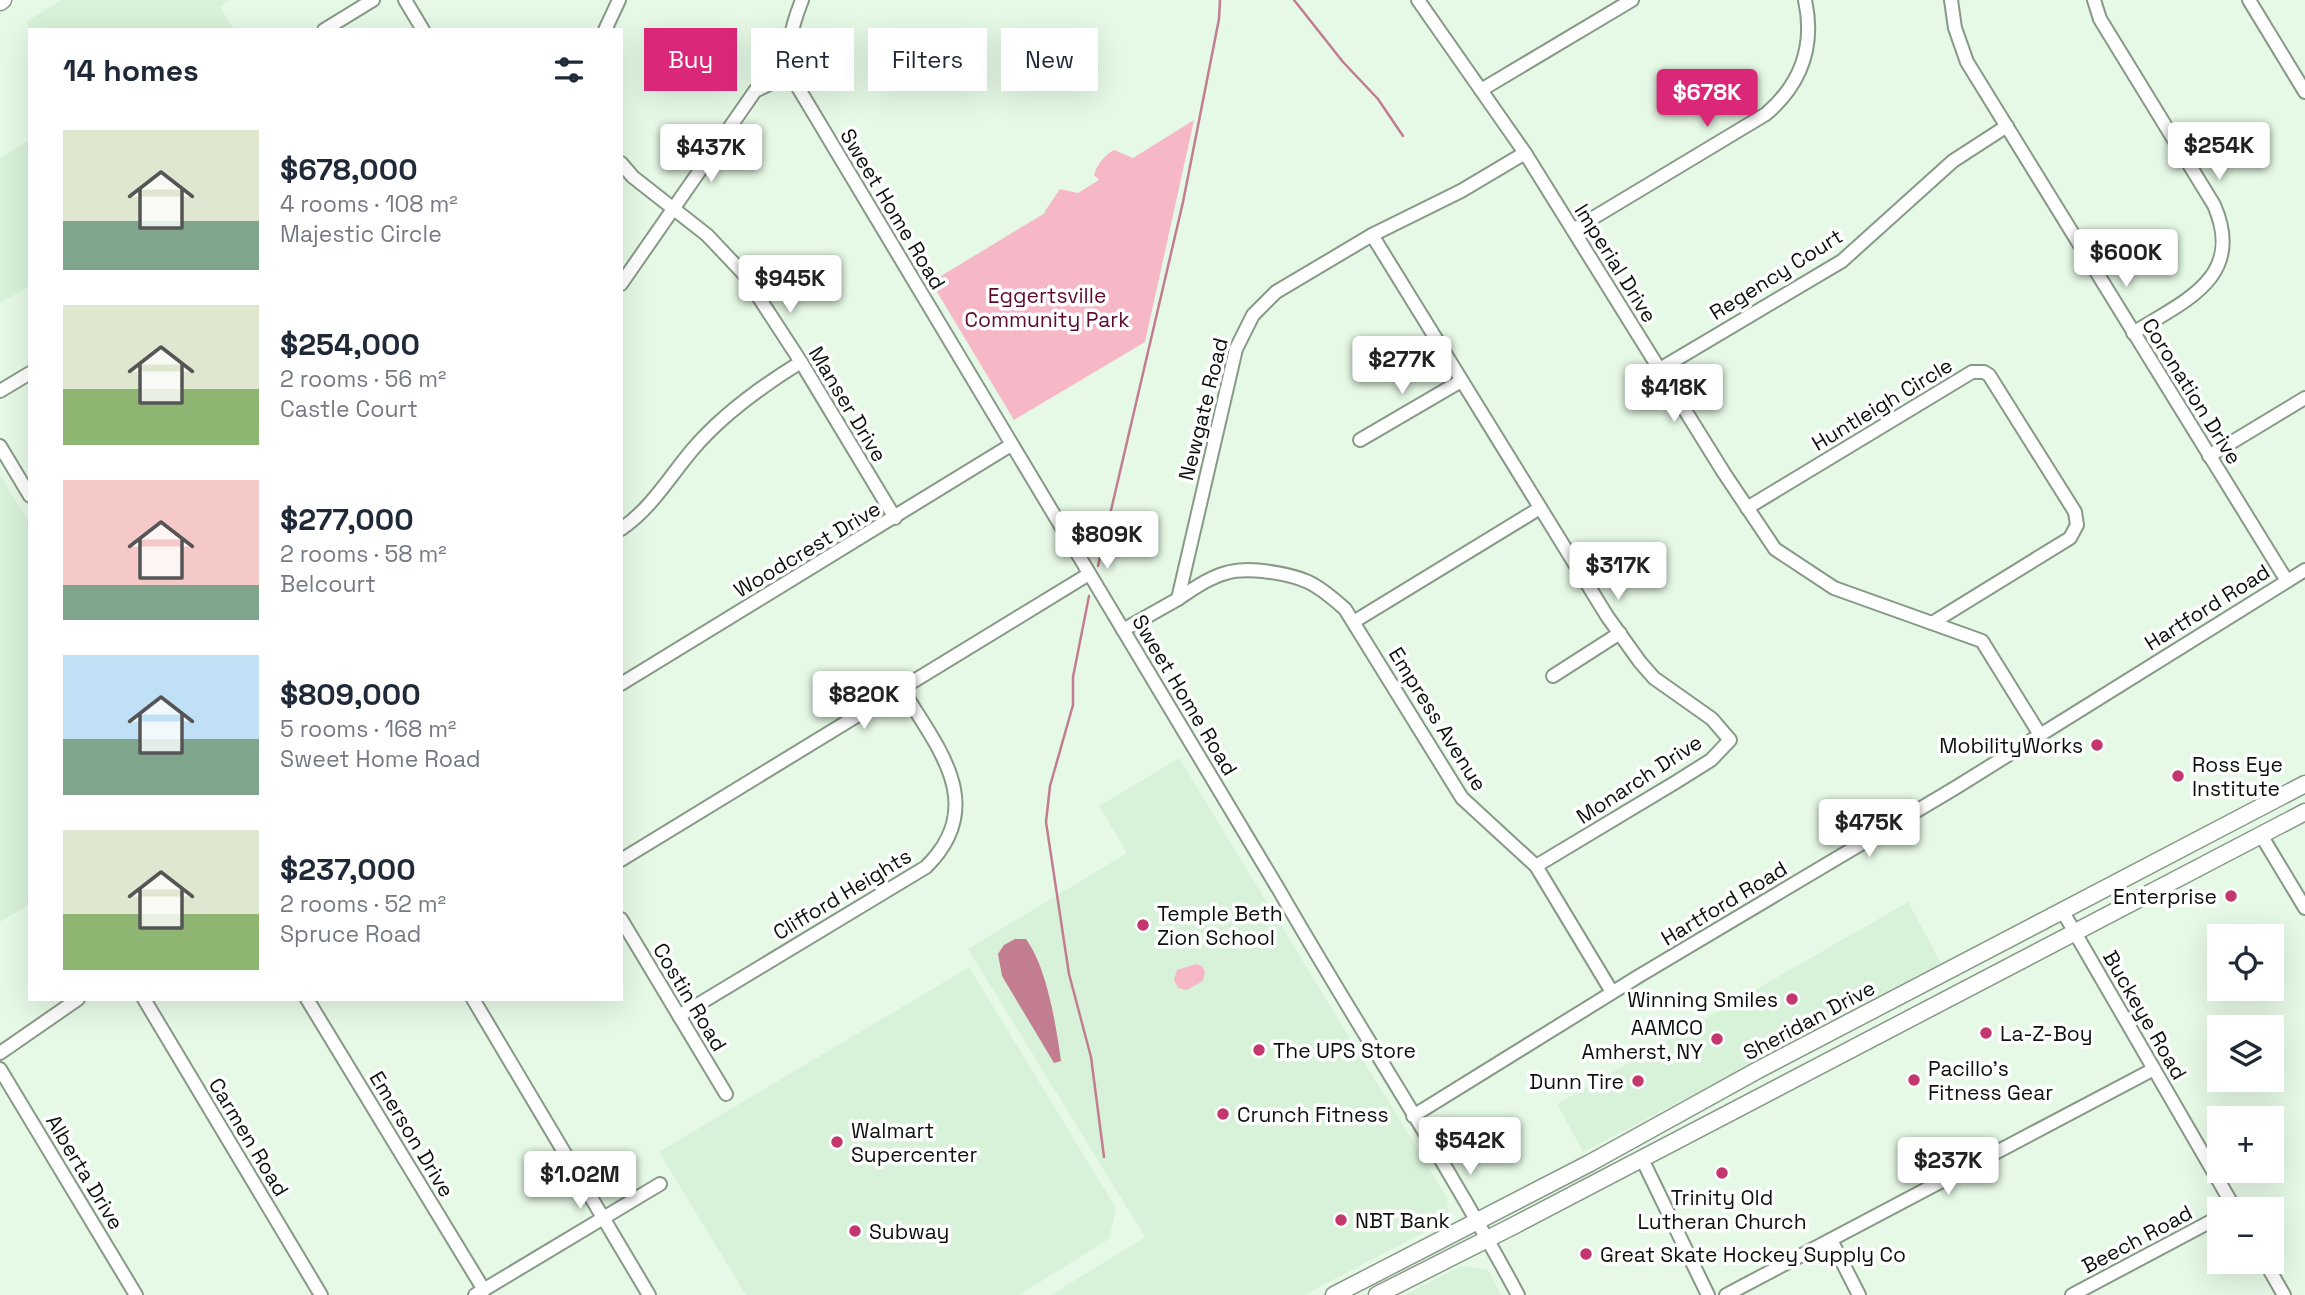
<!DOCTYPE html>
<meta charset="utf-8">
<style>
body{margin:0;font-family:"Space Grotesk",sans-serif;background:#f6f6f7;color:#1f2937;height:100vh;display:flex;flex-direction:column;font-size:26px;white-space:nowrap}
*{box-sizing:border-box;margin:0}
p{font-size:23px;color:#747a83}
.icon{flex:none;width:38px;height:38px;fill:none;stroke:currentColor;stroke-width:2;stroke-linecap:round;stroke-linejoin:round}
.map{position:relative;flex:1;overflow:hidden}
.sheet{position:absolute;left:28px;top:28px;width:595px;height:973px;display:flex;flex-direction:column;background:#fff;border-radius:0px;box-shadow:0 7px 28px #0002}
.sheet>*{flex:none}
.banner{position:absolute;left:644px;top:28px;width:665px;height:63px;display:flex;gap:14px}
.tools{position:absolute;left:2207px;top:924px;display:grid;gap:14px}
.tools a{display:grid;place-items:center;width:77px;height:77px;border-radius:0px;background:#fff;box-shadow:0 7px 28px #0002;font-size:35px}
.price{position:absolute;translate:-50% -60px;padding:0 16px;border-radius:7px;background:#fff;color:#222;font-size:23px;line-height:46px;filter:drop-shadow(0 2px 4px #0008)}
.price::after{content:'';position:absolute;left:50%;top:42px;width:21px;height:16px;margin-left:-10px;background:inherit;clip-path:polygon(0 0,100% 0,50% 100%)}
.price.on{background:#db2777;color:#fff}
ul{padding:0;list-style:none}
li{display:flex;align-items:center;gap:21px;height:175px;padding:0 35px}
li span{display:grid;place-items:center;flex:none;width:196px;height:140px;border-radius:0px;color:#555}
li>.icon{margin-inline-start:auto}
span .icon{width:84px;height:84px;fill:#fffc;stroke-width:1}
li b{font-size:30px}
h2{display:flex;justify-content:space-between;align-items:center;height:84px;padding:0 35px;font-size:30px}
.pill{padding:0 24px;border-radius:0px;background:#fff;box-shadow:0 7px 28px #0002;font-size:24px;line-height:63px}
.pill.on{background:#db2777;color:#fff}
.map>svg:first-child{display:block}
.built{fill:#d8f2d9}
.green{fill:#f6b7c7}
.water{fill:#c27d90}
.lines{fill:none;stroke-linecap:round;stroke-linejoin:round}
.stream{stroke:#c27d90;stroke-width:2.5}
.minor-casing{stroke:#879987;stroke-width:16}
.major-casing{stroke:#879987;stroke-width:19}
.minor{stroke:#fff;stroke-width:12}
.major{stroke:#fff;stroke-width:16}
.poi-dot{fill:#c3376c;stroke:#fff;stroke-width:2.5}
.labels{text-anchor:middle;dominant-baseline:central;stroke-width:7;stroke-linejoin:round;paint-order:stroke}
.street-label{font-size:21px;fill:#0b120b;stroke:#fff}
.park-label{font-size:21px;fill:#5f092e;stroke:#fff}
.poi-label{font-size:21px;fill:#0b120b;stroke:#fff;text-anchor:start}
</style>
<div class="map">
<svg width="2305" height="1295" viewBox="0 0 2305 1295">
<rect width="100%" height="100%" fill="#e6f9e6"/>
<g class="built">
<path d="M61,0H230L220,7L234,30H30L26,22Z"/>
<path d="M30,140V286L0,303V158Z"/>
<path d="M0,475L30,524V904L0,922Z"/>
<path d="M1179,758L1446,1196L1448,1205V1216L1442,1223L1304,1295H1051L1145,1237L968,949L1127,853L1099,806Z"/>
<path d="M1908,902L1942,965L1583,1152L1557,1104Z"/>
<path d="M969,967L1116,1208L1109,1239L1019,1295H746L659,1152Z"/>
<path d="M1461,1266L1488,1270L1501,1295H1405Z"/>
</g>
<g class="green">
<path d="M1194,120L1145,342L1014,420L931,282L1045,213V211L1060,189L1078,193L1099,180L1094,175C1097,164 1105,155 1114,150L1133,158Z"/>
<path d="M1196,964L1202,966L1205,972L1203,981L1187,990L1178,988L1174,980L1177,970Z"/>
</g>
<path class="water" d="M1015,939H1026C1047,968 1056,1025 1061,1061L1054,1063L1002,976L998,954L1004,945Z"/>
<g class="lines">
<g class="stream">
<path d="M1294,0L1343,62L1378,99L1403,136"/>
<path d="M1098,566L1183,202L1219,19L1220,0"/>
<path d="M1089,596L1073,677V705L1050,786L1046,822L1069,974L1091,1057L1104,1157"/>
</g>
<g class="minor-casing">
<g id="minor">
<path d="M405,0L423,30"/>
<path d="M802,0C791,28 783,55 796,84L1279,890C1357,1026 1444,1157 1518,1295"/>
<path d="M1418,0L1525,153L1724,473L1775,549L1834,588L1982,641L2039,733"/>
<path d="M1951,0L1955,28L1967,62L2287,581"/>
<path d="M2094,0L2100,19L2214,205C2246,278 2184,301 2133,333"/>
<path d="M2249,0L2305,92"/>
<path d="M324,30L373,0"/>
<path d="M605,30L619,0"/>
<path d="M1481,90L1632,0"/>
<path d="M621,163L633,177L707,235L743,273L801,362L895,518"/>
<path d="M1573,230L1766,114C1801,84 1815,46 1805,0"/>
<path d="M1372,235L1607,616L1640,662L1654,678L1712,719L1730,740L1711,760L1676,782L1536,866"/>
<path d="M621,284L755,91L792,73"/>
<path d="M1660,369L1842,261L1953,161L2007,126"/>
<path d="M0,391L30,373"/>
<path d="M1360,440L1461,381"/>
<path d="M0,446L30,496"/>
<path d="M2209,456L2305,398"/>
<path d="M1747,508L1972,372H1984L1989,375L2075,512L2077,525L2070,538L1932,623"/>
<path d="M621,529C651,509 670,476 693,449C722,415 762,386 801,362"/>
<path d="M1178,599C1193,589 1208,578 1226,573C1238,569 1251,570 1263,571C1303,576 1315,582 1345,609L1462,798L1536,866L1612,992"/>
<path d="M1355,621L1540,508"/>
<path d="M1123,630L1178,599L1236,349L1253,315L1276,292L1372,235L1461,191L1525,153"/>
<path d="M1553,676L1620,633"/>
<path d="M621,684L1011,445"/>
<path d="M2261,835L2305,908"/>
<path d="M621,860L1089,574"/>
<path d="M2063,912L2235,1209"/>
<path d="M621,919L726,1094"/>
<path d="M144,999L321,1295"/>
<path d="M307,999L484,1290"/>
<path d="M473,999L649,1295"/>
<path d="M679,1016L926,867C989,805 937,747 902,689"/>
<path d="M0,1053L78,999"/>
<path d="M0,1069L136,1295"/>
<path d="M1413,1116L1639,976L1955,788L2305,570"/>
<path d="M1642,1159L1708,1295"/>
<path d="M1831,1240L1859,1295"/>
<path d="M2265,1262L2284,1295"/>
<path d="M475,1295L660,1184"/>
<path d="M1726,1295L2154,1069"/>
<path d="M2072,1295L2219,1217"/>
</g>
</g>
<g class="major-casing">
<g id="major">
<path d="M0,2L3,0"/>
<path d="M1334,1295L1590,1163L1758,1070L2305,784"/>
<path d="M1377,1295L1515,1225L2305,812"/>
</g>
</g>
<use href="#minor" class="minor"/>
<use href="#major" class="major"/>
</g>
<g class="poi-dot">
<circle cx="2097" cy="745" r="7"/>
<circle cx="2178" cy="776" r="7"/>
<circle cx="2231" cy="896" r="7"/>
<circle cx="1143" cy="925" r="7"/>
<circle cx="1792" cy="999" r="7"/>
<circle cx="1986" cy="1033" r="7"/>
<circle cx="1717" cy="1039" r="7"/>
<circle cx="1259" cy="1050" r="7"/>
<circle cx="1914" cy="1080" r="7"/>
<circle cx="1638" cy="1081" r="7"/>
<circle cx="1223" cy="1114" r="7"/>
<circle cx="837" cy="1142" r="7"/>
<circle cx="1722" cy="1173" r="7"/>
<circle cx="1341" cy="1220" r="7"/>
<circle cx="855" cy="1231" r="7"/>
<circle cx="1586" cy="1254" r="7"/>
</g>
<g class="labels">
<g class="street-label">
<text transform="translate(893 209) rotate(59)">Sweet Home Road</text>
<text transform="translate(1616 263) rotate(58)">Imperial Drive</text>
<text transform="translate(1776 274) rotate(-32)">Regency Court</text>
<text transform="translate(2192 391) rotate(58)">Coronation Drive</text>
<text transform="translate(848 404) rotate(59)">Manser Drive</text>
<text transform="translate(1882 404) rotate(-31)">Huntleigh Circle</text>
<text transform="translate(1203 409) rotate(-76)">Newgate Road</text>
<text transform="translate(807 549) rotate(-31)">Woodcrest Drive</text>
<text transform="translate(2207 607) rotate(-32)">Hartford Road</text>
<text transform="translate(1185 695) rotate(59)">Sweet Home Road</text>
<text transform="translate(1438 719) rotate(58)">Empress Avenue</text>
<text transform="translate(1639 779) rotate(-33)">Monarch Drive</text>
<text transform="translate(842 894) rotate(-31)">Clifford Heights</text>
<text transform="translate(1724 903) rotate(-31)">Hartford Road</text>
<text transform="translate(690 997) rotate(59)">Costin Road</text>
<text transform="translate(2145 1015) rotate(60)">Buckeye Road</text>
<text transform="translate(1809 1020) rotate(-28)">Sheridan Drive</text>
<text transform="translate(412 1134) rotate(59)">Emerson Drive</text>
<text transform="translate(249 1137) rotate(59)">Carmen Road</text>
<text transform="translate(85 1172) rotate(59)">Alberta Drive</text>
<text transform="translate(2137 1239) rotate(-28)">Beech Road</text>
</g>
<g class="park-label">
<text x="1047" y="295">Eggertsville<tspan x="1047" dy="24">Community Park</tspan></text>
</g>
<g class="poi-label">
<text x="2083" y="745" text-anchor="end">MobilityWorks</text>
<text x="2192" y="764">Ross Eye<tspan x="2192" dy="24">Institute</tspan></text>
<text x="2217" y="896" text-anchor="end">Enterprise</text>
<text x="1157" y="913">Temple Beth<tspan x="1157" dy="24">Zion School</tspan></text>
<text x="1778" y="999" text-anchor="end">Winning Smiles</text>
<text x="1703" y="1027" text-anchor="end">AAMCO<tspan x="1703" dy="24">Amherst, NY</tspan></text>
<text x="2000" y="1033">La-Z-Boy</text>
<text x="1273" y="1050">The UPS Store</text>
<text x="1928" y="1068">Pacillo's<tspan x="1928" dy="24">Fitness Gear</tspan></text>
<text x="1624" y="1081" text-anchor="end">Dunn Tire</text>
<text x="1237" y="1114">Crunch Fitness</text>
<text x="851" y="1130">Walmart<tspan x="851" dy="24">Supercenter</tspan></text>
<text x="1722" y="1197" text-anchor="middle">Trinity Old<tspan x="1722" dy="24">Lutheran Church</tspan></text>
<text x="1355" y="1220">NBT Bank</text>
<text x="869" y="1231">Subway</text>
<text x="1600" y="1254">Great Skate Hockey Supply Co</text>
</g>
</g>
</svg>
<div class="tools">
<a><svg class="icon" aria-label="locate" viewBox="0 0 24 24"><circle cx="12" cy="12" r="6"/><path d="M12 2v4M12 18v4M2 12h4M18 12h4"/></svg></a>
<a><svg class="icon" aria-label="layers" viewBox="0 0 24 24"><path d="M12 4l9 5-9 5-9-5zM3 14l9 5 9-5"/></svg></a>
<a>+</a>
<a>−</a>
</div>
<b class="price on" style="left:1707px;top:129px">$678K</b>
<b class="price" style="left:2219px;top:182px">$254K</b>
<b class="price" style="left:711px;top:184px">$437K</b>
<b class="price" style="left:2126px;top:289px">$600K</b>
<b class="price" style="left:790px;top:315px">$945K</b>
<b class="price" style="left:1402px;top:396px">$277K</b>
<b class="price" style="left:1674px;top:424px">$418K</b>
<b class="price" style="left:1107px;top:571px">$809K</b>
<b class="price" style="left:1618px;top:602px">$317K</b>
<b class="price" style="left:864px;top:731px">$820K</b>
<b class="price" style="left:1869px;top:859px">$475K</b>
<b class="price" style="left:1470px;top:1177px">$542K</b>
<b class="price" style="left:1948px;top:1197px">$237K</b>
<b class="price" style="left:580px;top:1211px">$1.02M</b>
<div class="banner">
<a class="pill on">Buy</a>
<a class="pill">Rent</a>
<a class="pill">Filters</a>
<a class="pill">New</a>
</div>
<section class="sheet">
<h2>14 homes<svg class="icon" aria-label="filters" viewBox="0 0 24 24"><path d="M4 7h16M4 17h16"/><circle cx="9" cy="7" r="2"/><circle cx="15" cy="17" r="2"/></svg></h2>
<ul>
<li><span style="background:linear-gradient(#dfe7d0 65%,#7fa58c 0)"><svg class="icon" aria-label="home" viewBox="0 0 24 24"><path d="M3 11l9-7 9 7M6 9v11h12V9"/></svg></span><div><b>$678,000</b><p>4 rooms · 108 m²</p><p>Majestic Circle</p></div></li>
<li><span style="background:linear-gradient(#dfe7d0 60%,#8fb573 0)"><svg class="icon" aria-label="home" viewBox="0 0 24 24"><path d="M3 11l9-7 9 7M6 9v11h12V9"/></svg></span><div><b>$254,000</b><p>2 rooms · 56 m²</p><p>Castle Court</p></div></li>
<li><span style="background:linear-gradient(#f6c9c9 75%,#7fa58c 0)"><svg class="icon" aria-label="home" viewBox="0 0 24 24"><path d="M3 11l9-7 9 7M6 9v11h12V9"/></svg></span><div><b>$277,000</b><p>2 rooms · 58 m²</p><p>Belcourt</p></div></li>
<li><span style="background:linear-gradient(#bfe0f5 60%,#7fa58c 0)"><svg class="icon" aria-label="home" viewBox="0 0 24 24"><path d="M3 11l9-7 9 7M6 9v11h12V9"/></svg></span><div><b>$809,000</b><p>5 rooms · 168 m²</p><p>Sweet Home Road</p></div></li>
<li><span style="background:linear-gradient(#dfe7d0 60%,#8fb573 0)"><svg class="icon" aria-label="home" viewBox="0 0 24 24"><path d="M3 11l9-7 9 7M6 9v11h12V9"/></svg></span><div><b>$237,000</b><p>2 rooms · 52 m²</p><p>Spruce Road</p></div></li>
</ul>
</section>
</div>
